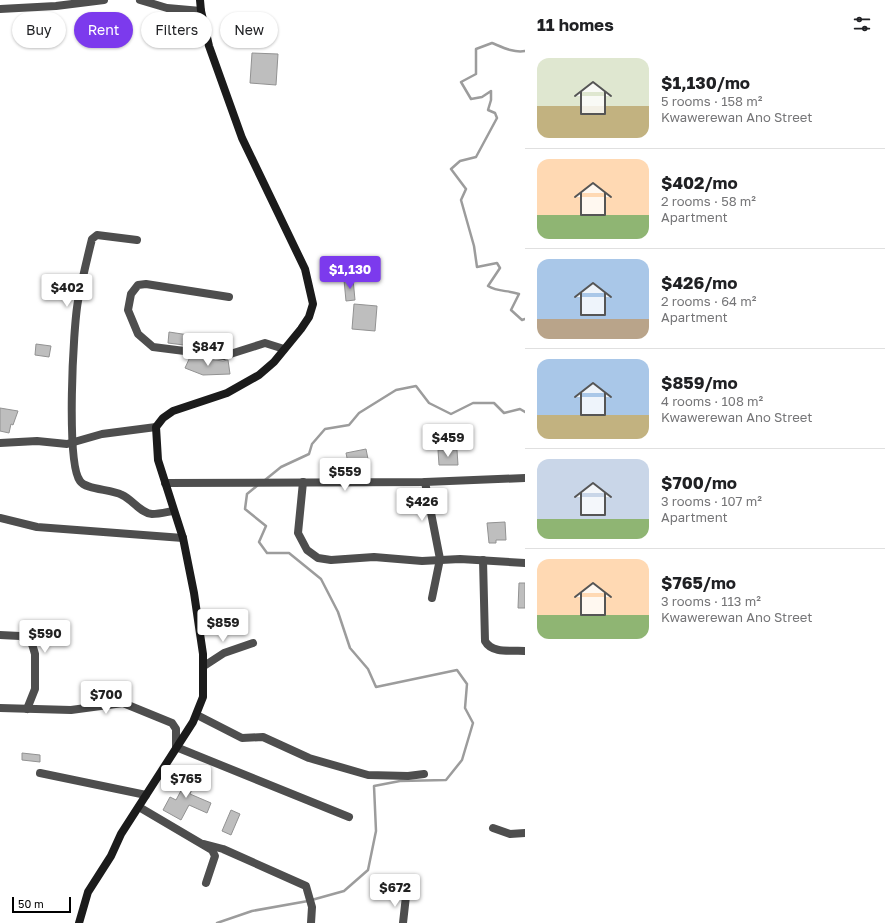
<!DOCTYPE html>
<meta charset="utf-8">
<style>
body{margin:0;font-family:"Golos Text",sans-serif;background:#f2f2f2;color:#202124;height:100vh;display:flex;flex-direction:column;font-size:15px;white-space:nowrap}
*{box-sizing:border-box;margin:0}
p{font-size:13px;color:#757577}
.icon{flex:none;width:22px;height:22px;fill:none;stroke:currentColor;stroke-width:2;stroke-linecap:round;stroke-linejoin:round}
.map{position:relative;flex:1;overflow:hidden}
.sheet{display:flex;flex-direction:column;background:#fff;width:360px}
.sheet>*{flex:none}
.top-card{position:absolute;left:12px;top:12px;width:380px;height:36px;display:flex;gap:8px}
.scale{position:absolute;left:12px;bottom:10px;width:59px;box-sizing:border-box;padding-left:4px;border:2px solid #000;border-top:0;font-size:11px;line-height:14px;white-space:nowrap;color:#000;-webkit-text-stroke:3px #fff;paint-order:stroke}
.price{position:absolute;translate:-50% -34px;padding:0 9px;border-radius:4px;background:#fff;color:#222;font-size:13px;line-height:26px;filter:drop-shadow(0 1px 2px #0008)}
.price::after{content:'';position:absolute;left:50%;top:24px;width:12px;height:9px;margin-left:-6px;background:inherit;clip-path:polygon(0 0,100% 0,50% 100%)}
.price.current{background:#7c3aed;color:#fff}
ul{padding:0;list-style:none}
li{display:flex;align-items:center;gap:12px;height:100px;padding:0 12px}
li+li{border-top:1px solid #e0e0e0}
li span{display:grid;place-items:center;flex:none;width:112px;height:80px;border-radius:12px;color:#555}
li>.icon{margin-inline-start:auto}
span .icon{width:48px;height:48px;fill:#fffc;stroke-width:1}
li b{font-size:17px}
h2{display:flex;justify-content:space-between;align-items:center;height:48px;padding:0 12px;font-size:17px}
.pill{padding:0 14px;border-radius:18px;background:#fff;box-shadow:0 1px 3px #0004;font-size:14px;line-height:36px}
.pill.current{background:#7c3aed;color:#fff}
main{display:flex;flex:1;min-height:0}
.map>svg:first-child{display:block}
.lines{fill:none;stroke-linecap:round;stroke-linejoin:round}
.stream{stroke:#9c9c9c;stroke-width:2.5}
.building{fill:#bebebe;stroke:#929292}
.street{stroke:#4e4e4e;stroke-width:8}
.secondary{stroke:#1b1b1b;stroke-width:8}
</style>
<main>
<div class="map">
<svg width="525" height="923" viewBox="0 0 525 923">
<rect width="100%" height="100%" fill="#fff"/>
<g class="lines">
<g class="stream">
<path d="M525,51C513,53 502,47 492,43L476,49V74L461,82L471,99L482,97L491,91V100L488,110L495,113L497,118L476,157L460,161L451,169L466,189L461,200L474,246L477,267L497,263L500,268L488,286C498,292 507,290 519,294L511,310L522,320L525,319"/>
<path d="M265,480L281,467L309,454L312,444L325,429L349,425L359,413L396,390L416,386L429,403L451,414L473,403H494L504,413L520,409L525,412"/>
<path d="M217,923L252,911L308,901L344,891L368,870L376,831L374,786L400,781L446,780L462,760L473,723L465,708L467,684L457,670L376,687L368,669L350,648L338,612L321,579L289,553H267L259,542L266,526L245,509L247,494L258,485"/>
</g>
</g>
<g class="building">
<path d="M252,53L278,54L276,85L250,83Z"/>
<path d="M353,279L355,300L346,301L344,280Z"/>
<path d="M354,304L377,306L375,331L352,329Z"/>
<path d="M169,332L202,337L231,339V348L223,350L168,343Z"/>
<path d="M36,344L51,346L49,357L35,355Z"/>
<path d="M190,357L223,361L228,360L230,374L203,375L185,368Z"/>
<path d="M0,408L18,411L13,425L11,424L9,433L0,431Z"/>
<path d="M366,449L369,464L349,468L346,453Z"/>
<path d="M438,450H457L458,465H439Z"/>
<path d="M505,522L506,540H496V543H489L487,523Z"/>
<path d="M519,583H525V608H518Z"/>
<path d="M22,753L40,755V762L22,760Z"/>
<path d="M183,774L190,776L191,774L197,776L190,794L211,803L207,813L189,805L181,820L163,810L170,797L176,800L184,785L180,783Z"/>
<path d="M231,810L240,814L231,835L222,831Z"/>
</g>
<g class="lines">
<g class="street">
<path d="M140,0L167,8L201,11"/>
<path d="M0,9L56,6L104,0"/>
<path d="M137,240L97,235L92,239C87,259 82,280 78,301C73,328 66,463 80,481C86,490 111,489 122,495C132,499 140,513 152,514C159,514 167,512 173,511"/>
<path d="M229,297L146,284L138,285L131,294L128,310L138,334L153,347L224,356L265,343L284,349"/>
<path d="M0,443L37,441L67,444L102,434L156,427"/>
<path d="M303,482L298,533L307,550L318,558L331,560L374,557L422,561L460,559L525,563"/>
<path d="M425,482L440,559L432,598"/>
<path d="M165,483L425,482L525,478"/>
<path d="M0,518L37,527L183,538"/>
<path d="M483,560L485,641C492,654 512,650 525,651"/>
<path d="M0,635L20,636L32,644L35,654V689L27,709"/>
<path d="M204,666L224,653L253,643"/>
<path d="M0,708L71,710L123,703L172,723L176,729V747L349,817"/>
<path d="M197,715L242,738L263,737L309,758L368,775L408,776L424,774"/>
<path d="M40,773L146,795"/>
<path d="M139,807L212,850L215,856L206,883"/>
<path d="M493,828L510,834L525,833"/>
<path d="M204,844L223,849L306,886L312,907L311,923"/>
<path d="M403,923L406,896"/>
</g>
<path class="secondary" d="M79,923L88,892L111,856L121,834L193,722L203,697V654L194,593L183,538L158,460L156,427L163,418L173,411L227,393L259,375L274,362L301,329L309,317L313,304L305,269L242,138L209,46L201,11L200,0"/>
</g>
</svg>
<div class="scale">50 m</div>
<b class="price current" style="left:350px;top:290px">$1,130</b>
<b class="price" style="left:67px;top:308px">$402</b>
<b class="price" style="left:208px;top:367px">$847</b>
<b class="price" style="left:448px;top:458px">$459</b>
<b class="price" style="left:345px;top:492px">$559</b>
<b class="price" style="left:422px;top:522px">$426</b>
<b class="price" style="left:223px;top:643px">$859</b>
<b class="price" style="left:45px;top:654px">$590</b>
<b class="price" style="left:106px;top:715px">$700</b>
<b class="price" style="left:186px;top:799px">$765</b>
<b class="price" style="left:395px;top:908px">$672</b>
<div class="top-card">
<a class="pill">Buy</a>
<a class="pill current">Rent</a>
<a class="pill">Filters</a>
<a class="pill">New</a>
</div>
</div>
<section class="sheet">
<h2>11 homes<svg class="icon" aria-label="filters" viewBox="0 0 24 24"><path d="M4 7h16M4 17h16"/><circle cx="9" cy="7" r="2"/><circle cx="15" cy="17" r="2"/></svg></h2>
<ul>
<li><span style="background:linear-gradient(#dfe7d0 60%,#c2b280 0)"><svg class="icon" aria-label="home" viewBox="0 0 24 24"><path d="M3 11l9-7 9 7M6 9v11h12V9"/></svg></span><div><b>$1,130/mo</b><p>5 rooms · 158 m²</p><p>Kwawerewan Ano Street</p></div></li>
<li><span style="background:linear-gradient(#ffd9b3 70%,#8fb573 0)"><svg class="icon" aria-label="home" viewBox="0 0 24 24"><path d="M3 11l9-7 9 7M6 9v11h12V9"/></svg></span><div><b>$402/mo</b><p>2 rooms · 58 m²</p><p>Apartment</p></div></li>
<li><span style="background:linear-gradient(#a9c7e8 75%,#b9a48a 0)"><svg class="icon" aria-label="home" viewBox="0 0 24 24"><path d="M3 11l9-7 9 7M6 9v11h12V9"/></svg></span><div><b>$426/mo</b><p>2 rooms · 64 m²</p><p>Apartment</p></div></li>
<li><span style="background:linear-gradient(#a9c7e8 70%,#c2b280 0)"><svg class="icon" aria-label="home" viewBox="0 0 24 24"><path d="M3 11l9-7 9 7M6 9v11h12V9"/></svg></span><div><b>$859/mo</b><p>4 rooms · 108 m²</p><p>Kwawerewan Ano Street</p></div></li>
<li><span style="background:linear-gradient(#c9d6e8 75%,#8fb573 0)"><svg class="icon" aria-label="home" viewBox="0 0 24 24"><path d="M3 11l9-7 9 7M6 9v11h12V9"/></svg></span><div><b>$700/mo</b><p>3 rooms · 107 m²</p><p>Apartment</p></div></li>
<li><span style="background:linear-gradient(#ffd9b3 70%,#8fb573 0)"><svg class="icon" aria-label="home" viewBox="0 0 24 24"><path d="M3 11l9-7 9 7M6 9v11h12V9"/></svg></span><div><b>$765/mo</b><p>3 rooms · 113 m²</p><p>Kwawerewan Ano Street</p></div></li>
</ul>
</section>
</main>
